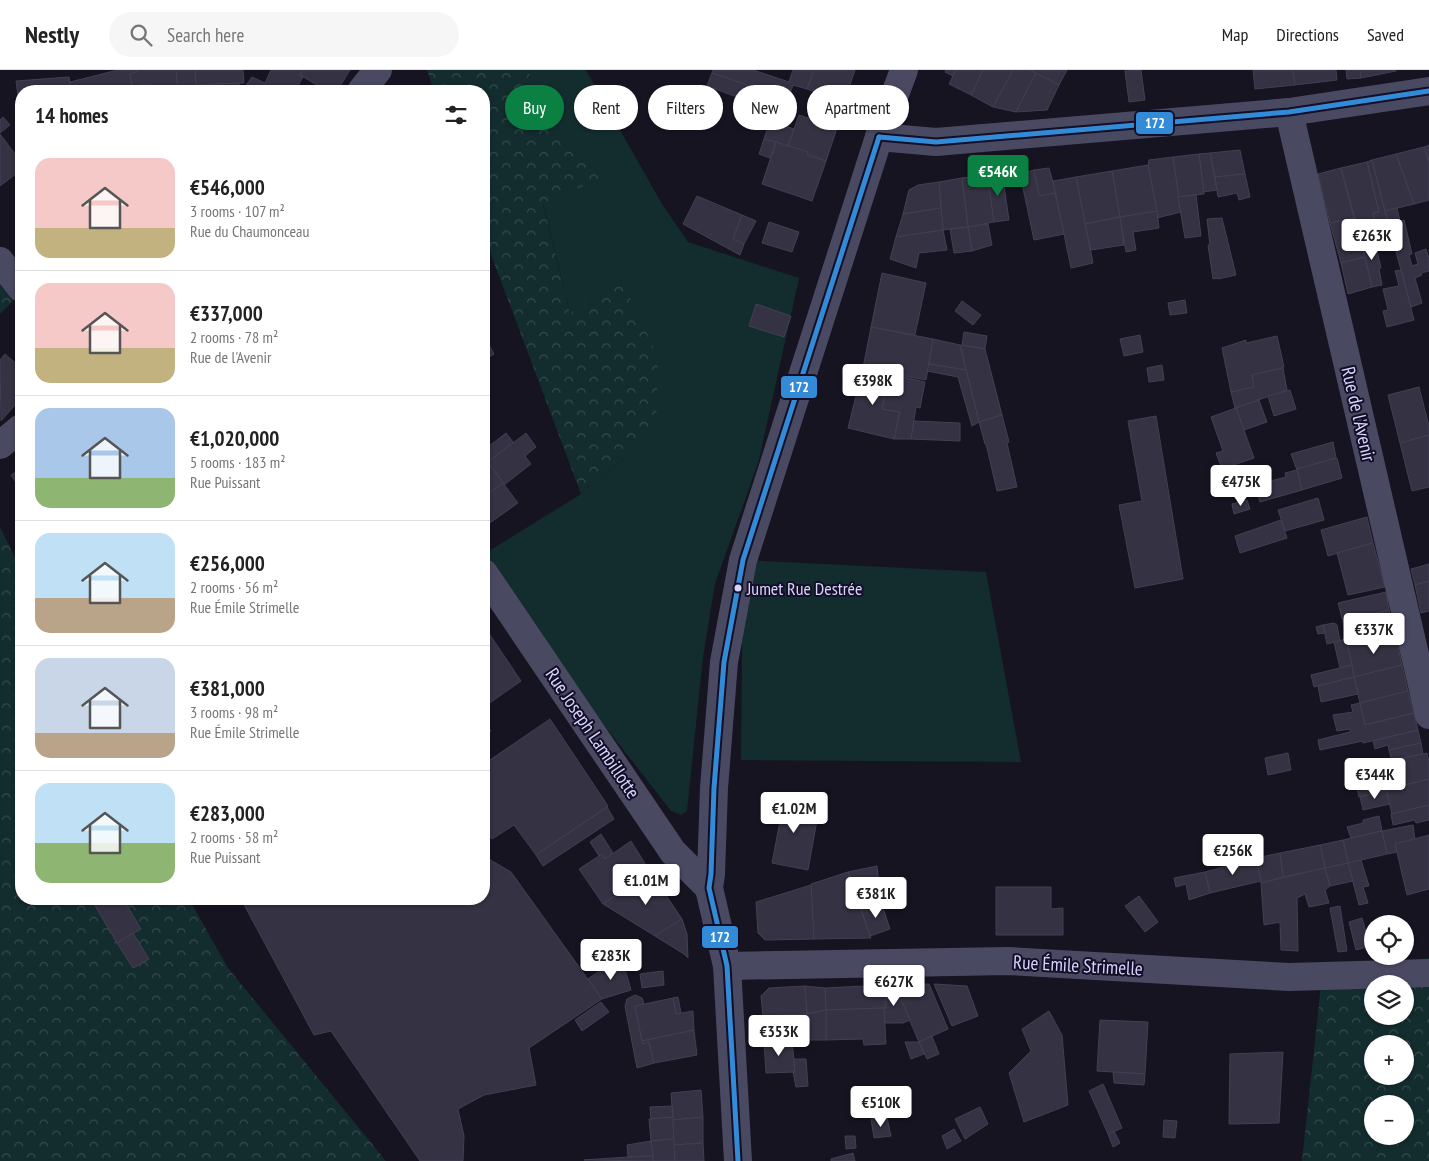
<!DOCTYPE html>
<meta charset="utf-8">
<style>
body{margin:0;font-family:"PT Sans Narrow",sans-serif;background:#f6f6f6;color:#222;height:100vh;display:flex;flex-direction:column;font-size:19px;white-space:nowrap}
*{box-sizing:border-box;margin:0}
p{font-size:16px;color:#767676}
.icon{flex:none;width:28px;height:28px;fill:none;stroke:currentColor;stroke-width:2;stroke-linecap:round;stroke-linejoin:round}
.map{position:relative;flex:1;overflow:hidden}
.side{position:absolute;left:15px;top:15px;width:475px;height:820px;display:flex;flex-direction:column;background:#fff;border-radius:20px;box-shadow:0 1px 4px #0004}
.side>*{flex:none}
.guide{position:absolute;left:505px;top:15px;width:475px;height:45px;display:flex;gap:10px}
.fabs{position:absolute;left:1364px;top:845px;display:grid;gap:10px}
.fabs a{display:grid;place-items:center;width:50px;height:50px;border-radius:50%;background:#fff;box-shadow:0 1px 4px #0004;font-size:25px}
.price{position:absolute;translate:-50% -42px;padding:0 11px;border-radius:5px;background:#fff;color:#222;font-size:16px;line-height:32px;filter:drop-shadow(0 1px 2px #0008)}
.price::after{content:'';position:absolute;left:50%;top:30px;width:15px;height:11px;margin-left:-8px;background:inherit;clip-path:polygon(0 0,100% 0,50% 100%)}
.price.current{background:#0b8043;color:#fff}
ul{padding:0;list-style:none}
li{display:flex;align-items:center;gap:15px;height:125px;padding:0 20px}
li+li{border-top:1px solid #e0e0e0}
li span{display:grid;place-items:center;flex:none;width:140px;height:100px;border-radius:15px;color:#555}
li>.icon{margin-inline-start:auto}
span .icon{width:60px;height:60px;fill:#fffc;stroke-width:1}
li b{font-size:21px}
h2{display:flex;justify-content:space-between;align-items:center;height:60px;padding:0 20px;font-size:21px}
.pill{padding:0 18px;border-radius:22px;background:#fff;box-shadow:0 1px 4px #0004;font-size:18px;line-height:45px}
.pill.current{background:#0b8043;color:#fff}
header{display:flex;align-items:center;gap:30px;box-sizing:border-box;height:70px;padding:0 25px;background:#fff;border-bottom:1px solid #e0e0e0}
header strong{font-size:24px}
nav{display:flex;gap:28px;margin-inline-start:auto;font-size:18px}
.search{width:350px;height:45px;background:#f6f6f6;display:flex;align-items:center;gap:12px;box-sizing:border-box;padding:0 18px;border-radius:28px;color:#767676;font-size:19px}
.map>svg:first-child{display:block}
.green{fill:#132c2d}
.forest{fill:url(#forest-crowns);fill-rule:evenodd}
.building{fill:#343243;stroke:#433f54}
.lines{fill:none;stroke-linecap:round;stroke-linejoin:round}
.minor{stroke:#4a4962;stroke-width:28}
.bus-1-casing{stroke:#130f26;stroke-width:9}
.bus-1{stroke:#338bd7;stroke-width:5}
.bus-dot{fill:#d9d4ff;stroke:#130f26;stroke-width:2}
.labels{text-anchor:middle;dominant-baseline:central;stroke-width:4;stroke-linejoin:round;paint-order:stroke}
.bus-label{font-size:18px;fill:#d9d4ff;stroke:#130f26;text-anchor:start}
.street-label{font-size:19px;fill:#d9d4ff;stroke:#130f26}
.line-badge{stroke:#130f26;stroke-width:2}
.badge-label{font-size:14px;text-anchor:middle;font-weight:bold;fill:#fff}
</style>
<header>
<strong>Nestly</strong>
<div class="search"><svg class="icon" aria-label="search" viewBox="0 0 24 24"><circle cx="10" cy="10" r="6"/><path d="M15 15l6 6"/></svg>Search here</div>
<nav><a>Map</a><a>Directions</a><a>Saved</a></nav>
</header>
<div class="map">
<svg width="1429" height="1091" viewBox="0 0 1429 1091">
<defs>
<pattern id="forest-crowns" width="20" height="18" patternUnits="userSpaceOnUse" patternTransform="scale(1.25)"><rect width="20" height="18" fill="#132c2d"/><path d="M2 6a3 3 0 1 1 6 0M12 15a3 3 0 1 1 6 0" fill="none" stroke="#354a4c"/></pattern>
</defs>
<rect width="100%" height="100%" fill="#161421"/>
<g class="green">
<path d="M529,0H586L662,134L688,172L799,208L759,390L715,514L703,587L687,741L681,745L671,741L484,501V484L581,424L656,361L621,208L570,243L543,133L601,108L535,33Z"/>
<path d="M743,490L986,502L1021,692L741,690Z"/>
</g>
<g class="forest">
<path d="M427,0H529L535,33L602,108L543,134L570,243L620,207L658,287L656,361L581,424L484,166V21H434Z"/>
<path d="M0,191L21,223L0,244Z"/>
<path d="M0,457L21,500V829H189L228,898L386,1091H0Z"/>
<path d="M1429,888V1091H1302L1322,906ZM1372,914H1405V946H1372ZM1372,974H1405V1006H1372ZM1372,1034H1405V1066H1372Z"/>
</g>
<g class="building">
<path d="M118,0H137V2L130,4L132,16L108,21H71L70,12Z"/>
<path d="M137,0H176L178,19L156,21L151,17V14L132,16L130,4L137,2Z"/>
<path d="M176,0H195L196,18L178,19Z"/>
<path d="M195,0H243L244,13L196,15Z"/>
<path d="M271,0H303L300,5L303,7L295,21H242L252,7L265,13Z"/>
<path d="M303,0H350L337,21H327L300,5Z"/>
<path d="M713,0H753L789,12L793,0H814L807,19L793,15L788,29L712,3Z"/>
<path d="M814,0H855L844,32L807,19Z"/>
<path d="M946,0H956L953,6L945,2Z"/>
<path d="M956,0H983L971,25L949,14Z"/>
<path d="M983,0H1013L993,37L971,25Z"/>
<path d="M1013,0H1030L1036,3L1016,42L993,37Z"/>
<path d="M1030,0H1067L1059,15Z"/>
<path d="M1141,0L1145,30L1129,32L1125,1Z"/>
<path d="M1253,0H1293L1295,15L1255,19Z"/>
<path d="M1293,0H1336L1337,10L1295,15Z"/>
<path d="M1346,0H1360L1361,8L1347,9Z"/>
<path d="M1360,0H1396V1L1361,8Z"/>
<path d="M712,3L788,29L783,44L707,16Z"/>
<path d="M1036,3L1059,15L1047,40L1016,42Z"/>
<path d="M69,7L71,21H21V34H19L16,11Z"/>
<path d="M239,13V21H215L214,14Z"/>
<path d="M799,45L837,58L826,91L788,76Z"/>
<path d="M3,47L10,55L0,63V50Z"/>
<path d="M770,51L794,59L788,76L764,69Z"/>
<path d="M0,64L21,92V100L0,116Z"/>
<path d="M764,69L776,72L770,88L759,84Z"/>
<path d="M776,72L808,82L807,85L826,91L812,131L762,114Z"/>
<path d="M1429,75V93L1424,77Z"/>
<path d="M1424,77L1429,93V130L1414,134L1396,84Z"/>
<path d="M1240,80L1245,104L1215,107L1210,83Z"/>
<path d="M1210,83L1217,120L1203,122L1199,84Z"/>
<path d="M1199,84L1204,124L1178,127L1173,87Z"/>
<path d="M1396,84L1414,134L1385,141L1372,90Z"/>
<path d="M1173,87L1181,142L1157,148L1148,95L1149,90Z"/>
<path d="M1372,90L1391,165L1378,167L1373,143L1379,142L1367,92Z"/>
<path d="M1367,92L1379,142L1373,143L1378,167L1361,171L1341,98Z"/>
<path d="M1148,95L1157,141L1120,147L1112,101Z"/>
<path d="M1049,98L1056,123L1039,126L1034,100Z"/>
<path d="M1341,98L1354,148L1330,153L1318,104Z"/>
<path d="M1034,100L1039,126L1055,123L1064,164L1034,170L1020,104Z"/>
<path d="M1112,101L1120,147L1085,154L1076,107Z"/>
<path d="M1002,102L1009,150L994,152L987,105Z"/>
<path d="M1245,104L1250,127L1239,130L1237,123L1218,127L1215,107Z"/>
<path d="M987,105L994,152L968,157L962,108Z"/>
<path d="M1076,107L1093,193L1071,198L1053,111Z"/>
<path d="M962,108L968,157L943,160L939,112Z"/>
<path d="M939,112L941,138L903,144L909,120L918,115Z"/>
<path d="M1196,125L1201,166L1185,168L1178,127Z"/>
<path d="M697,126L742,145L733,169L744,174L740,185L683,154Z"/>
<path d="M941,138L943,160L896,167L903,144Z"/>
<path d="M1397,138L1400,151L1404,150L1412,184L1409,185L1412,196L1418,194L1415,183L1426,179L1429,188V201L1421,203L1422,205L1415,208L1422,233L1411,237L1385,141Z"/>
<path d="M1157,141L1159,158L1133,162L1136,180L1126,182L1120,147Z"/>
<path d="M742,145L756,151L744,174L733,169Z"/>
<path d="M1120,147L1124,175L1091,180L1085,154Z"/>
<path d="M1222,148L1236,205L1218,209V208L1213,209L1208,175H1210L1207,149Z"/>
<path d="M1355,148L1365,187L1341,193L1330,153Z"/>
<path d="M769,152L799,162L792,182L762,173Z"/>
<path d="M988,154L992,175L972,181L968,157Z"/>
<path d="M968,157L972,181L954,183L950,159Z"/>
<path d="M943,160L947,180L919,183L916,198L890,189L896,167Z"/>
<path d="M1374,168L1381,198L1379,199L1382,215L1372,217L1361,171Z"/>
<path d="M1365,187L1372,217L1348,224L1341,193Z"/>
<path d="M1401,200L1414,250L1387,257L1383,241L1388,240L1383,219L1399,216L1395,201Z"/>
<path d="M882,203L926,213L915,265L871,257Z"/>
<path d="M1185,230L1187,243L1170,245L1168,233Z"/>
<path d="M962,231L981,245L973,255L955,241Z"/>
<path d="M756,234L791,246L784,267L749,256Z"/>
<path d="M871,257L933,269L926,310L863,298Z"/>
<path d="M964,262L987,266L985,279L962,275Z"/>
<path d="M1140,265L1143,282L1124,286L1120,269Z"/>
<path d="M1277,266L1284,297L1252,305L1254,317L1231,322L1222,278L1246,270V273Z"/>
<path d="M933,269L960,275L966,300L929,294Z"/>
<path d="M489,275L494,284L484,290V278Z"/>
<path d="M960,275L985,279L1002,345L979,352Z"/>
<path d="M5,284L21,298V328L1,351L0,290Z"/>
<path d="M929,294L966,300L979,352L972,356L958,307L927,301Z"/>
<path d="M1162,295L1164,310L1149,312L1147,298Z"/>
<path d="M863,298L890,304L882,339L900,342L894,369L848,358Z"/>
<path d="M1283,298L1287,320L1235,338L1231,322L1254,317L1252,305Z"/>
<path d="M890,304L925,312L920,338L916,337L911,369H894L900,342L882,339Z"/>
<path d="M1419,317L1429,356V365L1400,373L1388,325Z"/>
<path d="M1290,320L1296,339L1274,346L1268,326Z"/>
<path d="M1259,330L1267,352L1244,360L1236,338Z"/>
<path d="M1236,338L1254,388L1222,399L1216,383L1223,381L1211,347Z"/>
<path d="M1002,345L1009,372L1007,373L1017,417L997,421L986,374H985L979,352Z"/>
<path d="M1156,346L1183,509L1135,518L1119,435L1142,431L1128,351Z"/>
<path d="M914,351L960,353V371L911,369Z"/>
<path d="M506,363L513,372L488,392L484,387V380Z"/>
<path d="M526,363L536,377L525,386L531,394L504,415L488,392Z"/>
<path d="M1429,365V417L1412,421L1400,373Z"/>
<path d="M1333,372L1336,388L1297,399L1302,420L1260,432L1255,415L1286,407L1285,403L1297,400L1291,384Z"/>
<path d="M1337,388L1342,408L1302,420L1297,399Z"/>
<path d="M488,392L503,413L484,427V395Z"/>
<path d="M17,401L21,407V410L17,414L11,405Z"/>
<path d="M503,413L518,433L484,457V427Z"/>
<path d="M1318,428L1324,450L1285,461L1278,440Z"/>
<path d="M1247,430L1250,439L1234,444L1232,434Z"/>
<path d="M1367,447L1373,473L1328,486L1321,460Z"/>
<path d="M1281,450L1287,468L1240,483L1235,466Z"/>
<path d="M1373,473L1385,517L1348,525L1337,483Z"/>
<path d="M1429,494V511L1415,515L1411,499Z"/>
<path d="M1429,511V541L1421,543L1415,515Z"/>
<path d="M1386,522L1389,540L1343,552L1338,533Z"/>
<path d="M1389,540L1395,563L1347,574L1343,552Z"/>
<path d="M1334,553L1337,555L1340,571L1327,574L1323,555Z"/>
<path d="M1323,555L1325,563L1318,564L1316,557Z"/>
<path d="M484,556L521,611L484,637Z"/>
<path d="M1395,563L1402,595L1354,607L1347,574Z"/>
<path d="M1346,569L1352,595L1340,598L1334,572Z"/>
<path d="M1352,595L1354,607L1314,617L1311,605Z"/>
<path d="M1402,595L1408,621L1360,633L1354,607Z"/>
<path d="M1354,607L1358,624L1321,632L1318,616Z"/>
<path d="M1408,621L1414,643L1365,655L1360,633Z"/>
<path d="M1360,633L1365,655L1414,643L1418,660L1363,673V671L1320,680L1318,670L1350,662V659L1337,661L1333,645L1353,642L1351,635Z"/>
<path d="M550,649L608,736L536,785L514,755L492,769L484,756V694Z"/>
<path d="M484,650L491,661L484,665Z"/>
<path d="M1418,660L1421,673L1389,680L1388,675L1375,679L1373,671Z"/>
<path d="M1421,673L1423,684L1392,691L1389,680Z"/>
<path d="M1288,683L1291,700L1268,705L1265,688Z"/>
<path d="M1427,683L1429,692V709L1385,720L1378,694Z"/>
<path d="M1379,690L1380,694H1378L1385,720L1359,727L1352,696Z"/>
<path d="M1429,709V735L1392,744L1386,720Z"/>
<path d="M1386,720L1390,734L1363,740L1360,727Z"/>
<path d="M774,731L819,739L808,800L772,793L780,751L771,749Z"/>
<path d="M1429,735V750L1416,753L1415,750L1393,755L1391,744Z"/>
<path d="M607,737L614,749L543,796L536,785Z"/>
<path d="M1379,746L1382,761L1351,768L1347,757L1363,753V750Z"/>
<path d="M1413,755L1415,769L1395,774L1397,782L1387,784L1382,761Z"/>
<path d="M1382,761L1387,784L1348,793L1343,770Z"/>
<path d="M601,764L613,783L605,789L602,784L599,786L590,772Z"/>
<path d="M1429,765V819L1407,825L1395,774Z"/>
<path d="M1343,770L1348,793L1325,798L1320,775Z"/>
<path d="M631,771L649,800L642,805L643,807L603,834L579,799L602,784L605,789Z"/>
<path d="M1320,775L1325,798L1283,807L1280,783Z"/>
<path d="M1280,783L1283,807L1261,813L1256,788Z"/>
<path d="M487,788L511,802L602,929L529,978L536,1015L484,1025L458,1039L464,1066L463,1091H420L331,961L314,965L241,829H484V790Z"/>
<path d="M1256,788L1261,811L1210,823L1205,802Z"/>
<path d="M1361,790L1369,816L1363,817L1368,833L1359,835L1348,793Z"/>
<path d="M1348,793L1353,811L1330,816L1325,798Z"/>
<path d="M877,796L881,832L861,839L848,802Z"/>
<path d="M1325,798L1330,816L1325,820L1329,833L1309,837L1305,824L1297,828L1298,881L1281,880L1280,852L1264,855L1261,813Z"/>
<path d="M649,800L682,849L655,866L603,834L643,807L642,805Z"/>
<path d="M848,802L871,868L814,869L811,814Z"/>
<path d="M1205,802L1210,823L1189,830L1186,814L1176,817L1174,808Z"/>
<path d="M811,815L814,869L765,870L758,863L756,832Z"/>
<path d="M996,817H1051V839L1063,838V865H996Z"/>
<path d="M1139,826L1158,852L1145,862L1125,836Z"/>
<path d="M91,829H123L141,859L117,873Z"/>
<path d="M881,832L890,859L870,866L861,839Z"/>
<path d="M1340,836L1347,881L1338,882L1330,838Z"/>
<path d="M1362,848L1370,876L1356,880L1349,852Z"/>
<path d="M682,849L687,864L688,888L684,884L655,866Z"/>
<path d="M133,863L149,889L133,898L117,873Z"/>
<path d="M623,892L631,920L602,929L588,909L605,897Z"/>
<path d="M663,901L664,915L642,918L640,904Z"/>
<path d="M929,914L948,959L919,972L895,916Z"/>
<path d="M934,914L967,916L978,946L952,956Z"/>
<path d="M885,915L886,938L826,940L825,918Z"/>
<path d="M885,915L895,916L910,950L903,953H884V938H886Z"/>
<path d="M805,916L807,944L763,946L761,926L769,918Z"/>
<path d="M805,916L825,918L826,940L807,944Z"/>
<path d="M635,925L642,928L644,934L635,936L643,974L649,972L654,993L637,998L625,936L627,929Z"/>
<path d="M678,927L681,943L676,944L673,928Z"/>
<path d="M673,928L676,944L693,941L694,960L642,971L635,936Z"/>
<path d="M601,932L609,942L582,961L575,950Z"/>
<path d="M884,938L886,974L864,975L863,969L826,970V940Z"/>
<path d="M826,940V970H809L807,944Z"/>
<path d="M1049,941L1062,965L1068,1035L1024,1052L1009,1003L1031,981L1022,959Z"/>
<path d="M807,944L809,970L764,971L763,946Z"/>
<path d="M1100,950L1148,952L1145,1004L1097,1001Z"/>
<path d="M694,960L697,985L654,993L649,972L643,974L642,971Z"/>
<path d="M932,966L939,984L927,989L919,972Z"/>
<path d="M792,970L795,1002L766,1003L764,971Z"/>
<path d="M905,972H919L924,984L911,989Z"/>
<path d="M1283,982L1279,1053L1229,1054L1230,984Z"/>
<path d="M794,989H806L808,1016L796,1017L793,1002H795Z"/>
<path d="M1113,1002L1145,1004L1144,1015L1114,1013Z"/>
<path d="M1103,1014L1122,1058L1108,1064L1089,1021Z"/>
<path d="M701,1020L703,1047L673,1050L671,1023Z"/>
<path d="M672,1036L673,1047L651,1049L650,1037Z"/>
<path d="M980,1037L988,1054L965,1069L955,1049Z"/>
<path d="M673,1047L674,1069L651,1071L649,1049Z"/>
<path d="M703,1047V1073L674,1075L673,1050Z"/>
<path d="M887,1047L891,1066L874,1068L871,1049Z"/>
<path d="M1164,1050L1177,1051L1175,1068L1163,1067Z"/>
<path d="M954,1059L961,1071L947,1079L942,1066Z"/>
<path d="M1114,1061L1120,1073L1113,1077L1108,1064Z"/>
<path d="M845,1066H855L856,1078L846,1079Z"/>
<path d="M674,1069L675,1091H653L651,1071Z"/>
<path d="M651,1071L653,1086L628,1087L627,1075Z"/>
<path d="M703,1073L704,1091H675L674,1075Z"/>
<path d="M853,1083L855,1091H831V1089Z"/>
<path d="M653,1086V1091L584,1090L628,1087Z"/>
</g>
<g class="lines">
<g class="minor">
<path d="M361,21L378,0"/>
<path d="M1289,42L1429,645"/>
<path d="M879,67L936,72L1289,42L1429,21"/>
<path d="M0,191L21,218"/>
<path d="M0,375L21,358"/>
<path d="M484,503L673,782L709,818"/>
<path d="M727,896L1008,891L1289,907L1429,903"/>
<path d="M738,1091L727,896L709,818L711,804L714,718L724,592L743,490L879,67L904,0"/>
</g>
<g class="bus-1-casing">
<g id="bus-1">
<path d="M879,67L936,72L1289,42L1429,21"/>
<path d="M738,1091L727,896L709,818L711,804L714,718L724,592L743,490L879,67"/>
</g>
</g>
<use href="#bus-1" class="bus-1"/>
</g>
<circle class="bus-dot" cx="738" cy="518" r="4.5"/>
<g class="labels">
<g class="bus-label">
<text x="747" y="518">Jumet Rue Destrée</text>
</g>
<g class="street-label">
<text transform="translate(1359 344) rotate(77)">Rue de l'Avenir</text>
<text transform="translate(593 663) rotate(56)">Rue Joseph Lambillotte</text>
<text transform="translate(1078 895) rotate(3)">Rue Émile Strimelle</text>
</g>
</g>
<g class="line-badge">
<rect x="1135" y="41" width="39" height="24" rx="5" fill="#338bd7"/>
<rect x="780" y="305" width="38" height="24" rx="5" fill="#338bd7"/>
<rect x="701" y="855" width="38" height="24" rx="5" fill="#338bd7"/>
</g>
<g class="badge-label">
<text x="1155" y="58">172</text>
<text x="799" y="322">172</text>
<text x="720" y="872">172</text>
</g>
</svg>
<div class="fabs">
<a><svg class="icon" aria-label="locate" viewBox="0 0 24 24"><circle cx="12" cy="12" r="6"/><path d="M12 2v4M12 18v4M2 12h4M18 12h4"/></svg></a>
<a><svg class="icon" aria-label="layers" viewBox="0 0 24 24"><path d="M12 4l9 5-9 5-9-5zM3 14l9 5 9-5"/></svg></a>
<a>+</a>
<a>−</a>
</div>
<b class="price current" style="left:998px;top:127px">€546K</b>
<b class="price" style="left:1372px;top:191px">€263K</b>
<b class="price" style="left:873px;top:336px">€398K</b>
<b class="price" style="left:1241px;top:437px">€475K</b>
<b class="price" style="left:1374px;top:585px">€337K</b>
<b class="price" style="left:1375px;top:730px">€344K</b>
<b class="price" style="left:794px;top:764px">€1.02M</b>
<b class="price" style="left:1233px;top:806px">€256K</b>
<b class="price" style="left:646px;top:836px">€1.01M</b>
<b class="price" style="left:876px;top:849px">€381K</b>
<b class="price" style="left:611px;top:911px">€283K</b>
<b class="price" style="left:894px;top:937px">€627K</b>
<b class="price" style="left:779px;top:987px">€353K</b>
<b class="price" style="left:881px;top:1058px">€510K</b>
<div class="guide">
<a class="pill current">Buy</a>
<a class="pill">Rent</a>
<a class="pill">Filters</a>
<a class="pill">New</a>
<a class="pill">Apartment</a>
</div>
<section class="side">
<h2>14 homes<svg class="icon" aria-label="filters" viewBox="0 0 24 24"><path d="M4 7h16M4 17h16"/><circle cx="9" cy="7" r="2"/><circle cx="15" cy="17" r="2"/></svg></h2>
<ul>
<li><span style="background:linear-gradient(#f6c9c9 70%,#c2b280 0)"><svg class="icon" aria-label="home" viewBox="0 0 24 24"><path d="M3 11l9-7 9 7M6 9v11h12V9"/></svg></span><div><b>€546,000</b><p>3 rooms · 107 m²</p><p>Rue du Chaumonceau</p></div></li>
<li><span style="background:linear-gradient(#f6c9c9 65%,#c2b280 0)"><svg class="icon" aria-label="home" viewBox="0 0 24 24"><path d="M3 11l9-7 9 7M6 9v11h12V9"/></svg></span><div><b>€337,000</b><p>2 rooms · 78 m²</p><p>Rue de l'Avenir</p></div></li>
<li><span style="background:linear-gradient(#a9c7e8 70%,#8fb573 0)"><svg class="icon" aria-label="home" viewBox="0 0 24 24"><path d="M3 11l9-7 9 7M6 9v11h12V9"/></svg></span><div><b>€1,020,000</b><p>5 rooms · 183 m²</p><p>Rue Puissant</p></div></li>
<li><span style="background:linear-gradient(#bfe0f5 65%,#b9a48a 0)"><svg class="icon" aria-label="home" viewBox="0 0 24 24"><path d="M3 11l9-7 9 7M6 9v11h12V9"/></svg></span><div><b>€256,000</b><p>2 rooms · 56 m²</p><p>Rue Émile Strimelle</p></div></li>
<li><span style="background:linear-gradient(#c9d6e8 75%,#b9a48a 0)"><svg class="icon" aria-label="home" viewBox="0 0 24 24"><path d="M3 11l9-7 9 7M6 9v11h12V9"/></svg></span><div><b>€381,000</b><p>3 rooms · 98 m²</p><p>Rue Émile Strimelle</p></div></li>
<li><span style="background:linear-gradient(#bfe0f5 60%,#8fb573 0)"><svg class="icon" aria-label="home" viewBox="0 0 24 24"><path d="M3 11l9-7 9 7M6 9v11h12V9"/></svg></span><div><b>€283,000</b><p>2 rooms · 58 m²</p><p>Rue Puissant</p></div></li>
</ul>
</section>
</div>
